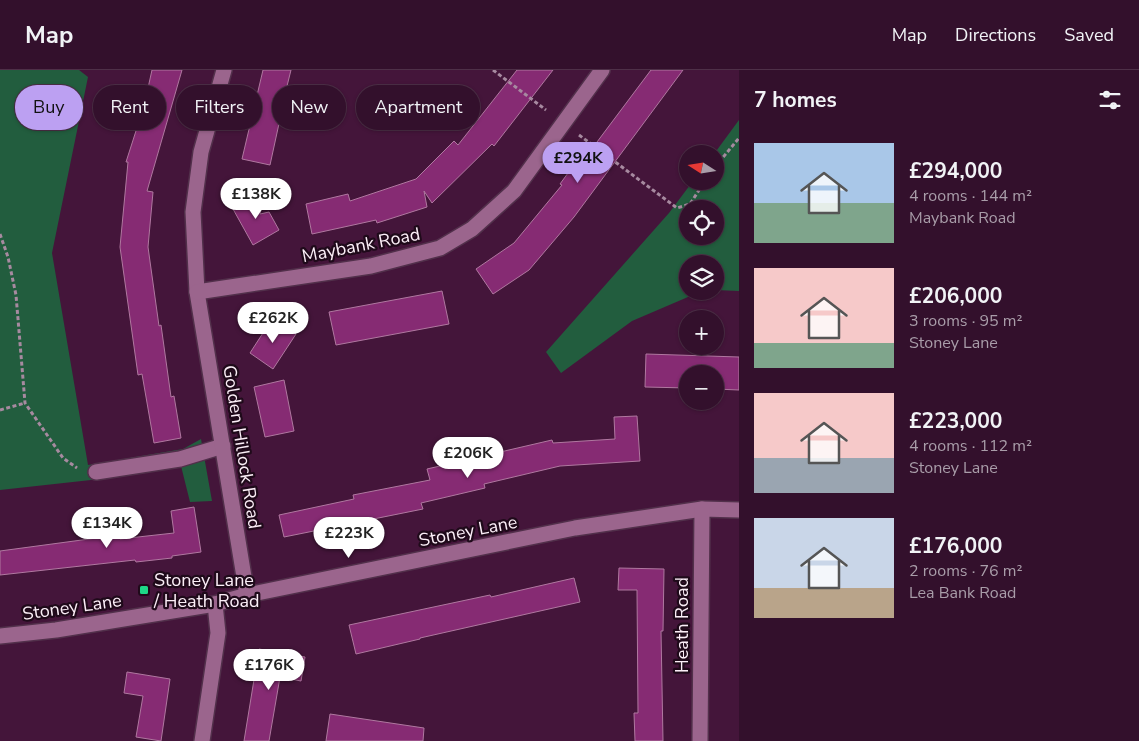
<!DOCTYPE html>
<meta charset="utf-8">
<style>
body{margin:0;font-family:"Nunito Sans",sans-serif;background:#3e1e38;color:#f1f3f6;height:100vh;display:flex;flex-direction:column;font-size:19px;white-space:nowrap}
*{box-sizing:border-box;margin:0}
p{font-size:16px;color:#a99da9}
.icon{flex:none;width:28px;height:28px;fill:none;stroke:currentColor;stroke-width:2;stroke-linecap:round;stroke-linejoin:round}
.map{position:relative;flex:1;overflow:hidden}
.side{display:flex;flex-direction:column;background:#33102c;width:400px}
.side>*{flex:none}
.banner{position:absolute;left:15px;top:15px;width:475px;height:45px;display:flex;gap:10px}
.needle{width:32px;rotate:282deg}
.controls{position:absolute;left:679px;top:75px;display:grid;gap:10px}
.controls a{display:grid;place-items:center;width:45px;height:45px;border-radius:50%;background:#33102c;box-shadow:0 1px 4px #0004,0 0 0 1px #4e3048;font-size:25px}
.price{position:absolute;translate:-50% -42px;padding:0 11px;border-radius:18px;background:#fff;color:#222;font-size:16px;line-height:32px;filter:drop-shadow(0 1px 2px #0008)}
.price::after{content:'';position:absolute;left:50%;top:30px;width:15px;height:11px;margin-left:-8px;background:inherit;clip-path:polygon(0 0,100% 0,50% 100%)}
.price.selected{background:#bca0f2;color:#111}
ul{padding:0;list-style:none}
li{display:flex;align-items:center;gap:15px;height:125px;padding:0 15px}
li span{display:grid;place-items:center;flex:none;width:140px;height:100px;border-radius:0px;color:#555}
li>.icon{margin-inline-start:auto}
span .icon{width:60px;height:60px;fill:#fffc;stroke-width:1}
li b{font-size:21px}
h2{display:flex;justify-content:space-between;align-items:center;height:60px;padding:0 15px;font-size:21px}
.tag{padding:0 18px;border-radius:22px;background:#33102c;box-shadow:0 1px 4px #0004,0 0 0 1px #4e3048;font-size:18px;line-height:45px}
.tag.selected{background:#bca0f2;color:#111}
header{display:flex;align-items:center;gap:30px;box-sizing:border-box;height:70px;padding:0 25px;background:#33102c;border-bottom:1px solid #4e3048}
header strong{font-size:24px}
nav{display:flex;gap:28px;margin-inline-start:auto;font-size:18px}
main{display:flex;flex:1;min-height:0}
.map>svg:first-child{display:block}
.green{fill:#225d3e;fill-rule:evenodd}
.building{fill:#862b73;stroke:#b078a0}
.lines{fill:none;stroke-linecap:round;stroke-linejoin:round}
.lane-casing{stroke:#52304b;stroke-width:18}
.street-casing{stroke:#52304b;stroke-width:18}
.path{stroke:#a78aa0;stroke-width:3;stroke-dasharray:4 2.5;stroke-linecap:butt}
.lane{stroke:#9b658d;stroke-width:15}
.street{stroke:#9b658d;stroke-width:15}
.poi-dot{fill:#1ed888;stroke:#1f0a1a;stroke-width:2}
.labels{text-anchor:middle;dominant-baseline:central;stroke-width:4.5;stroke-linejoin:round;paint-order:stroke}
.street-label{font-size:18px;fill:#fbeef7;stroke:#1f0a1a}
.poi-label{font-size:18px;fill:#fbeef7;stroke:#1f0a1a;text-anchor:start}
</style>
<header>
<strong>Map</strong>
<nav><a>Map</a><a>Directions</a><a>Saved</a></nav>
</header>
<main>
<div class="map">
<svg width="739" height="671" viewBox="0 0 739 671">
<rect width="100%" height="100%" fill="#44153a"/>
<g class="green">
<path d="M0,0H79L88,7L52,183L88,395L183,379L201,369L212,431L190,432L181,396L91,410L0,420Z"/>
<path d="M739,50V221L715,220V194H688V221H702L632,251L561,303L546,282L669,143L693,111H715V84H714ZM688,139H715V166H688Z"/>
</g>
<g class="building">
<path d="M152,0H182L147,121L153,122L148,177L159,256L161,255L171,327L174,326L181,368L154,373L142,304L138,305L120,177L128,92H126L144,36Z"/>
<path d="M263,0H291L279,48L280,49L270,95L242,89Z"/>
<path d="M517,0H553L494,76L492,74L432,133L424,121L427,137L377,153L376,150L312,164L306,134L348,124L350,131L416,109L454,71L458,75Z"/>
<path d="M651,0H683L574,147L529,200L493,224L476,199L514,173L562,115L560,114L587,77L591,80Z"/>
<path d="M265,122L260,144L269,142L279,160L253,175L233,139Z"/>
<path d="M442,221L449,254L336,275L329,242Z"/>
<path d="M272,249L296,264L273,299L250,283Z"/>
<path d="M646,284L739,287V320L715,319V304H688V318L645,317Z"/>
<path d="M284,310L294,361L265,367L254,317Z"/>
<path d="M637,346L640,391L560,396L484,414L485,418L421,433L423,439L284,467L279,445L354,429L353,425L430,410L427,399L552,370L553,373L615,369L614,347Z"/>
<path d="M194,437L201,482L172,486V488L136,492L135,490L0,505V481L119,465L120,469L174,463L171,441Z"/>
<path d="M619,498L664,499L663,561H661L663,671H635L634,643H638L637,520H618Z"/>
<path d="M574,508L580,532L420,568V569L356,584L349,555L490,525L491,527Z"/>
<path d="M259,579L305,587L301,611L280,607L269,671H244Z"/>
<path d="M127,602L170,609L161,671L136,667L143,626L124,623Z"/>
<path d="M330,644L424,658L423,671H326Z"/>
</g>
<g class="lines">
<g class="lane-casing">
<path id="lane" d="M96,402L180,389L223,376"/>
</g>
<g class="street-casing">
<g id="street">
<path d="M224,0L201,82L193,142L197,222L247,525"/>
<path d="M197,222L371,196L440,178L472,159L514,121L602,0"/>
<path d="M0,566L56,560L215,534L247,525L575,458L702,439L739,440"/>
<path d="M202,671L218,563L215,534"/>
<path d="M700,671L702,439"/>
</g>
</g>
<g class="path">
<path d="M493,0L546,40"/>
<path d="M579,65L677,138L690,134L705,111"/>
<path d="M715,97L739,68"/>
<path d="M0,164L8,187L16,225L25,333L63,388L77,398"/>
<path d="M0,340L25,333"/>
</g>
<use href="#lane" class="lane"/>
<use href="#street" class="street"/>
</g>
<rect class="poi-dot" x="139" y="515" width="10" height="10" rx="2.5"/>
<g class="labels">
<g class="street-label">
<text transform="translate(361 175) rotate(-11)">Maybank Road</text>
<text transform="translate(242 377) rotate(81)">Golden Hillock Road</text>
<text transform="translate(468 461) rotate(-11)">Stoney Lane</text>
<text transform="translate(72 537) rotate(-8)">Stoney Lane</text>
<text transform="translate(682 555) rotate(-90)">Heath Road</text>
</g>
<g class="poi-label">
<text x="154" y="510">Stoney Lane<tspan x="154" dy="21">/ Heath Road</tspan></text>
</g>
</g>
</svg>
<div class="controls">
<a><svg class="needle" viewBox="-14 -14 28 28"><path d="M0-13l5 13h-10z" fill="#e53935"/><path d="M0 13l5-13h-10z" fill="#a99da9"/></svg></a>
<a><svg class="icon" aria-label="locate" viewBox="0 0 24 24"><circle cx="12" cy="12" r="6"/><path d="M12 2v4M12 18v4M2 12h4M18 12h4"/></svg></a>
<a><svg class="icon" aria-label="layers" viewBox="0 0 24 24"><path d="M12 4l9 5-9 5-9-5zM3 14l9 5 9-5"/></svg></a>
<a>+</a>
<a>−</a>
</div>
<b class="price selected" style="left:578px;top:114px">£294K</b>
<b class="price" style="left:256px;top:150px">£138K</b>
<b class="price" style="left:273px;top:274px">£262K</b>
<b class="price" style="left:468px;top:409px">£206K</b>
<b class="price" style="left:107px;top:479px">£134K</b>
<b class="price" style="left:349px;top:489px">£223K</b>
<b class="price" style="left:269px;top:621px">£176K</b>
<div class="banner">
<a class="tag selected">Buy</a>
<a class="tag">Rent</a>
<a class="tag">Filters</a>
<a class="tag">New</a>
<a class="tag">Apartment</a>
</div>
</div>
<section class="side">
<h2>7 homes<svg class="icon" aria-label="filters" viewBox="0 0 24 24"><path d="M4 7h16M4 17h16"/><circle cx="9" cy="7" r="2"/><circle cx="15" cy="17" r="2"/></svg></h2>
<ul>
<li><span style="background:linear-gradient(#a9c7e8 60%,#7fa58c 0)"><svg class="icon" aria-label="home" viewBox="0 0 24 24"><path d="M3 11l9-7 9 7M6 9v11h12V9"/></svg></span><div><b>£294,000</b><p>4 rooms · 144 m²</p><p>Maybank Road</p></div></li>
<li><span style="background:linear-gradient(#f6c9c9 75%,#7fa58c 0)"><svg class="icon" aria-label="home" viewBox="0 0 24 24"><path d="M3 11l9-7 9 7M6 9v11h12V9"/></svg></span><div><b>£206,000</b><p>3 rooms · 95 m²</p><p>Stoney Lane</p></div></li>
<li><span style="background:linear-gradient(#f6c9c9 65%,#9aa5b1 0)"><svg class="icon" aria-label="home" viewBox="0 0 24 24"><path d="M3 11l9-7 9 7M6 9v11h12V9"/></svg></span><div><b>£223,000</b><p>4 rooms · 112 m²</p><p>Stoney Lane</p></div></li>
<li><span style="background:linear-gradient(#c9d6e8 70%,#b9a48a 0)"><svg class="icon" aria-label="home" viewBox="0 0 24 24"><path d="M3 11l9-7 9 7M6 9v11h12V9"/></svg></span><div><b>£176,000</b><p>2 rooms · 76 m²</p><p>Lea Bank Road</p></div></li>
</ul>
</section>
</main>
